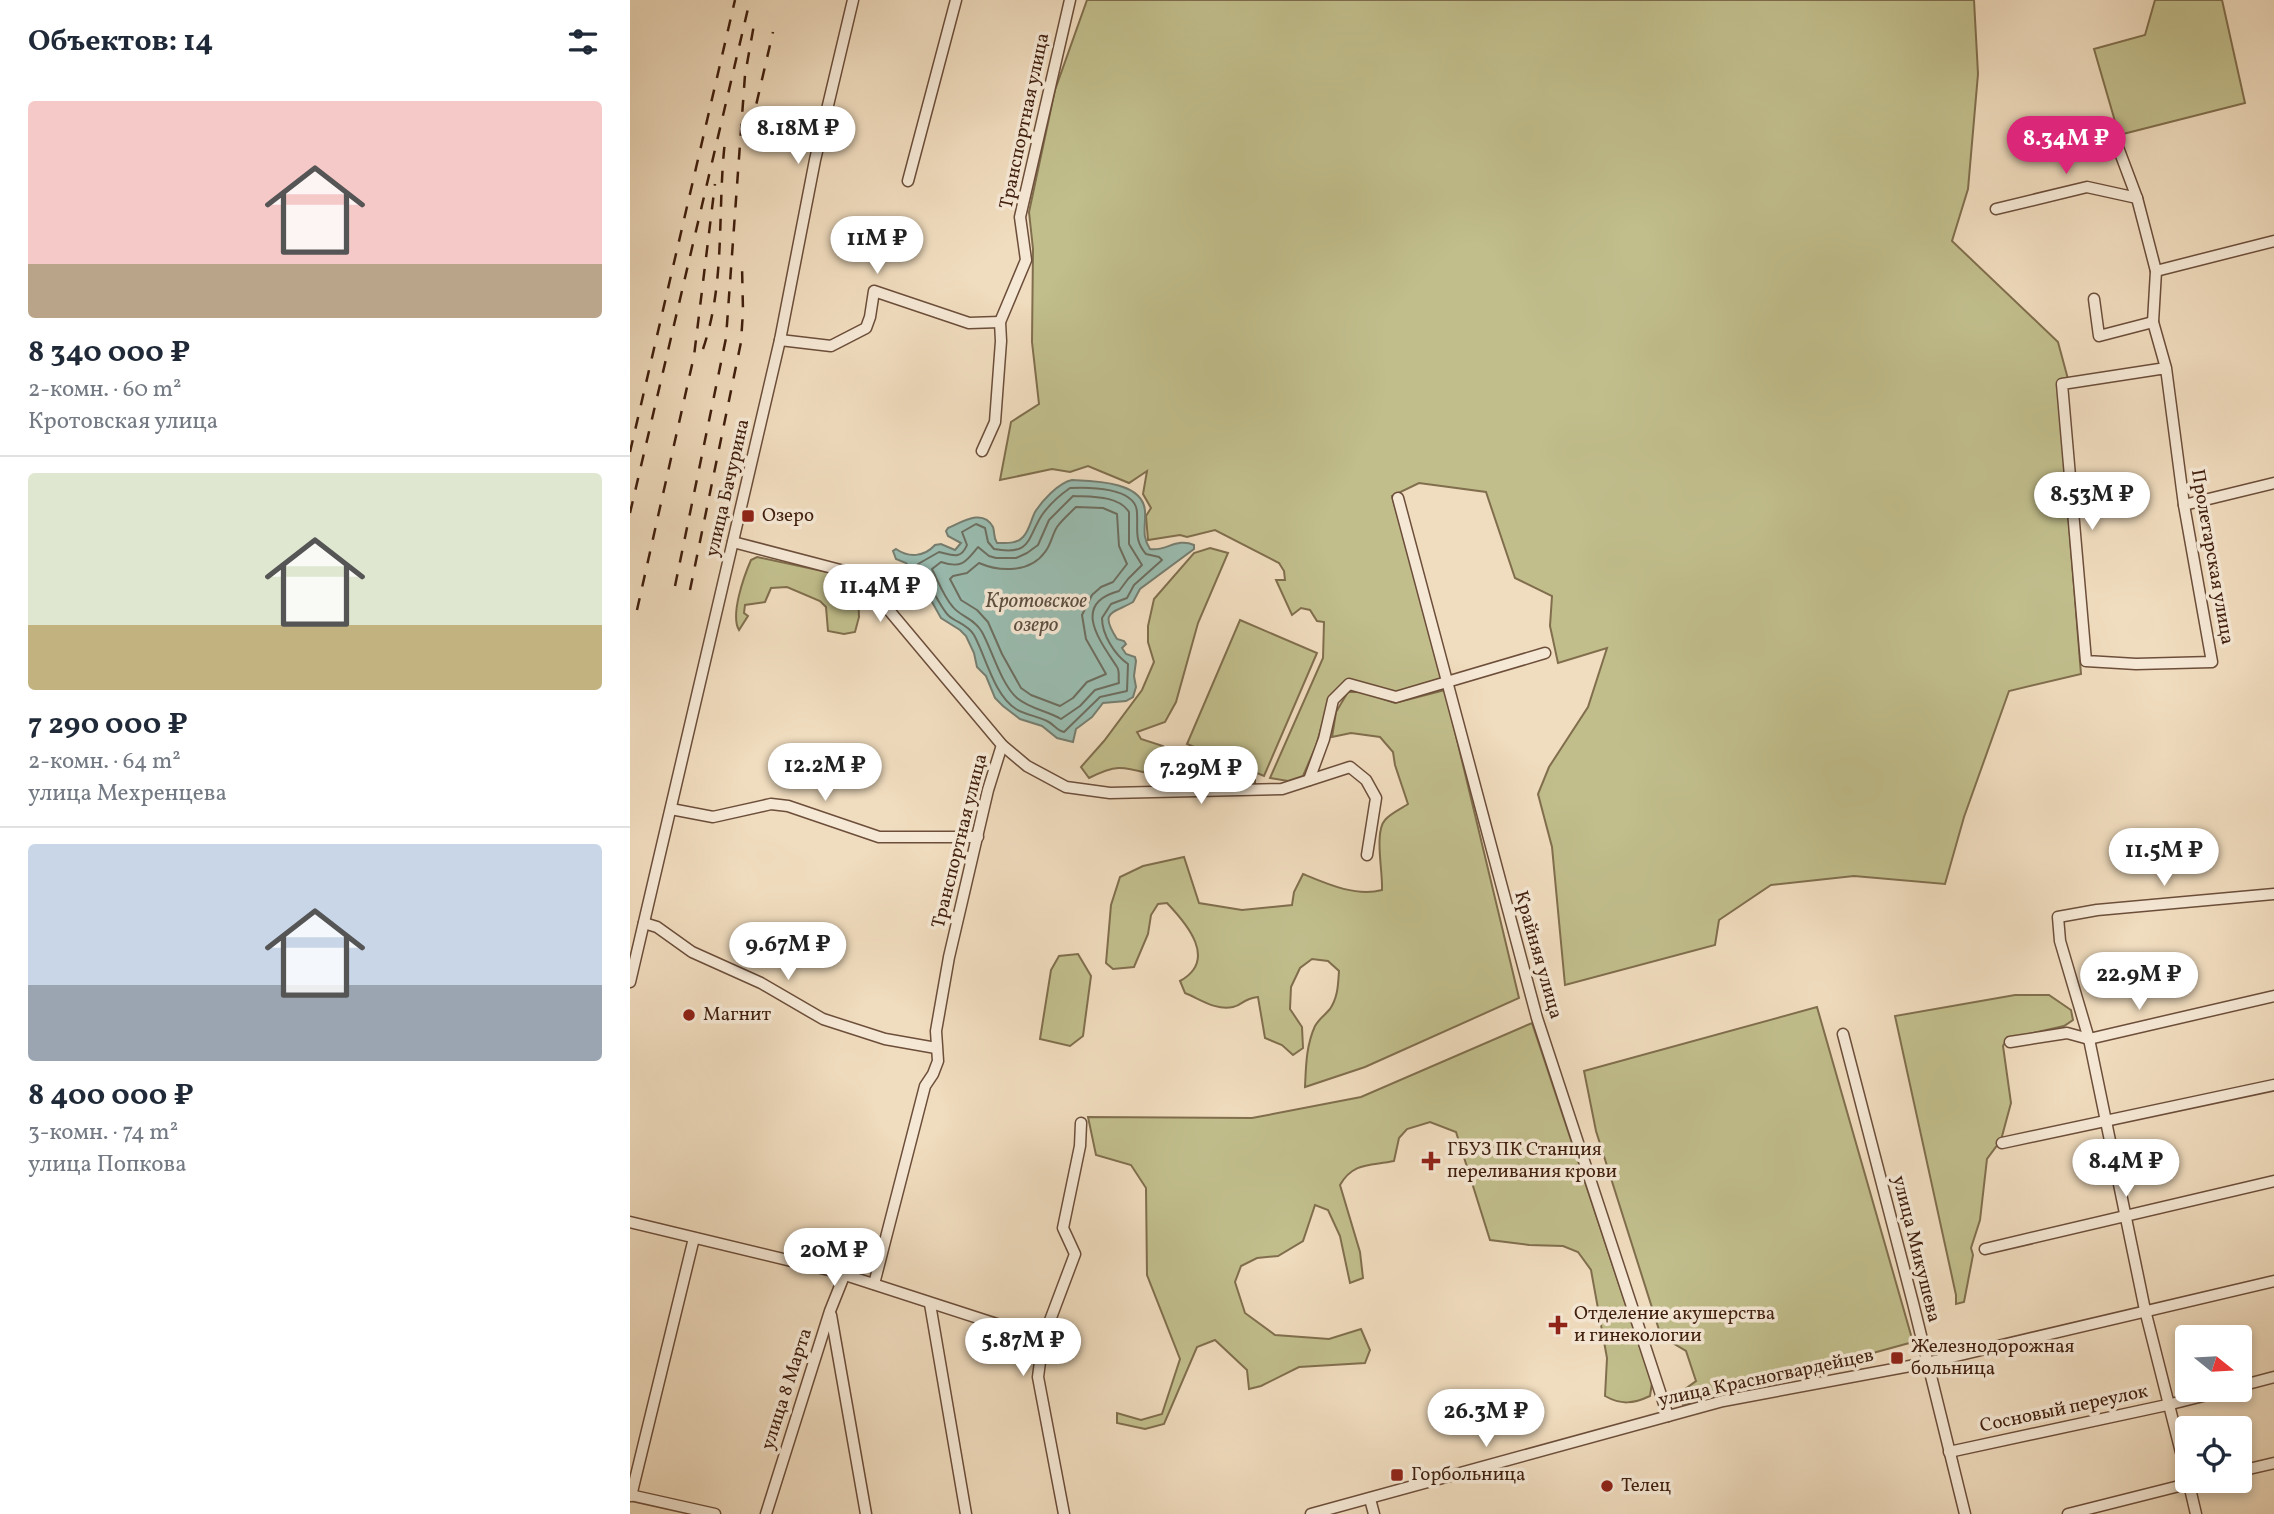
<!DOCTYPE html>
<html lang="ru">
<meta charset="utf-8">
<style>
body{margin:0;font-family:Vollkorn,serif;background:#f2f2f3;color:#1f2937;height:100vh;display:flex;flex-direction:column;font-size:26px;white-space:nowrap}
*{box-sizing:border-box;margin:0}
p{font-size:23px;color:#747a83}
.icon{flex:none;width:38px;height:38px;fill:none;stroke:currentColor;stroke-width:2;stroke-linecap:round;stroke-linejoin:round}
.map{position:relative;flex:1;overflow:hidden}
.drawer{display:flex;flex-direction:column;background:#fff;width:630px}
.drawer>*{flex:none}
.needle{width:46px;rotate:108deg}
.controls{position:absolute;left:1545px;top:1325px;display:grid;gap:14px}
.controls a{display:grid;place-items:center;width:77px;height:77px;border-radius:7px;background:#fff;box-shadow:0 4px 10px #0003;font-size:35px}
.price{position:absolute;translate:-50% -60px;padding:0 16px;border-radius:24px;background:#fff;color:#222;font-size:23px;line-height:46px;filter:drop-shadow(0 2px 4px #0008)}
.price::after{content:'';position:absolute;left:50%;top:42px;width:21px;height:16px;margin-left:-10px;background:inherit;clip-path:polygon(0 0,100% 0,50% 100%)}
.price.active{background:#db2777;color:#fff}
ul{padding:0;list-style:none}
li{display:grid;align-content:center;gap:14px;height:371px;padding:0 28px}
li+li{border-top:2px solid #e0e1e3}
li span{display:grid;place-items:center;height:217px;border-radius:7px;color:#555}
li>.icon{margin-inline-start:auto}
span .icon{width:126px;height:126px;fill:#fffc;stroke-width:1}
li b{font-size:30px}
h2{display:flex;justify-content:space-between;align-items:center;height:84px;padding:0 28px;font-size:30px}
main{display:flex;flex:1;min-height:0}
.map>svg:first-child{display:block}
.green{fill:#c1be8c;stroke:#806e4d;stroke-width:2}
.water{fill:#9abcb0;stroke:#767d6f;stroke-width:2}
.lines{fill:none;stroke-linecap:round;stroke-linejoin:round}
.shore{stroke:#6d6e5f;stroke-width:2}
.minor-casing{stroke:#6c4e3a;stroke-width:13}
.minor{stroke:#f5e8d5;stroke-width:10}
.rail{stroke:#401f0e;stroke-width:2.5;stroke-dasharray:12 12;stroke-linecap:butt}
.poi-dot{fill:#8f2418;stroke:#f5e8d5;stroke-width:2.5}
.labels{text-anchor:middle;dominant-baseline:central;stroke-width:7;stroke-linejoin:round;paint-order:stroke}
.street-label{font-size:19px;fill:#401f0e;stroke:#f5e8d5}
.poi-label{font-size:19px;fill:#401f0e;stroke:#f5e8d5;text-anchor:start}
.water-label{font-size:21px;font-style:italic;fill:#5b4e3f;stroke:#f5e8d5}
</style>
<main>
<section class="drawer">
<h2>Объектов: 14<svg class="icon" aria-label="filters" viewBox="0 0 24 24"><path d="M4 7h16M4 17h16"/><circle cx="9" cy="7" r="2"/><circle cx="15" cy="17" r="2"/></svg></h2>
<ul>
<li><span style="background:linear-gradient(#f6c9c9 75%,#b9a48a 0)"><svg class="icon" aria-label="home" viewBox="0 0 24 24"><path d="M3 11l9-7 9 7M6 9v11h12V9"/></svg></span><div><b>8 340 000 ₽</b><p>2-комн. · 60 m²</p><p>Кротовская улица</p></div></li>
<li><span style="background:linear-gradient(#dfe7d0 70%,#c2b280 0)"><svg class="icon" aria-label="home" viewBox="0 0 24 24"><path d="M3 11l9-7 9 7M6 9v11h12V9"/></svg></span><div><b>7 290 000 ₽</b><p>2-комн. · 64 m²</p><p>улица Мехренцева</p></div></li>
<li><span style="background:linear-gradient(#c9d6e8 65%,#9aa5b1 0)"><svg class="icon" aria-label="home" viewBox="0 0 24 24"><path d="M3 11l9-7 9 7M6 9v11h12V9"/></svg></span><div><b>8 400 000 ₽</b><p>3-комн. · 74 m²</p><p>улица Попкова</p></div></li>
</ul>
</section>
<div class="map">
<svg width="1644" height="1514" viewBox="0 0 1644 1514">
<rect width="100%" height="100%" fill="#f0dcbe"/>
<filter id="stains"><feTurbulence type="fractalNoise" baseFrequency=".00286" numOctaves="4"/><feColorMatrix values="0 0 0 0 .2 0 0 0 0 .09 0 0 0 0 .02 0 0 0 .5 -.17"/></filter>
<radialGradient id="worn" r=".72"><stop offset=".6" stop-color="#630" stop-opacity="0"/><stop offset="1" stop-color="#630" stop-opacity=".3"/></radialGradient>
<g class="green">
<path d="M457,0H1344L1348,74L1338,189L1322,241L1428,342L1438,379L1428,385L1451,674L1379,691L1334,817L1315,884L1224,876L1141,885L1089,920L1085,945L935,985L922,847L908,794L919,767L958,707L977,648L928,663L920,626L922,596L885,578L856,492L789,483L762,496L813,678L766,692L717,680L700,698L686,746L673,776L658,781L640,778L693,658L694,622L687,621L680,610L671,608L662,615L646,580H655L654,571L649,563L585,530L557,537L550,535L518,540L516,516L521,508L513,494L517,471L499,483L458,466L440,472L422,469L370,480L381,422L409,404L402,342L403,249L399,212L425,90Z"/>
<path d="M1525,0H1592L1615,103L1489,135L1464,49L1515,35Z"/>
<path d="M580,548L598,553L568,623L546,702L535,722L507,732L511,739L533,746L540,758L524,775C494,767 488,763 459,778L451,767L474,741L512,690L524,662L518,642V626L524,599L564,553Z"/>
<path d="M127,557L211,575L228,590L229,617L225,632L214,634L198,631L196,607L190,601L157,587L141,588L135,602L115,605L114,613L118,616L109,630C100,615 114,576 121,560Z"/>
<path d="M610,620L687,653L634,776L557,744Z"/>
<path d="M815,690L889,998L735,1067L675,1087C676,1066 676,1046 685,1026C689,1019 695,1015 700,1009C708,997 708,985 709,971L698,961L682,959L670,968L661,987L660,1009L672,1027L673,1048L663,1055L652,1045L635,1038L628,997C612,999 613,1005 603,1007C586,1011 570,999 555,993L550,981C588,960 557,924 537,903L528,904L521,915L518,934L504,967L483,969L476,963L481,905L490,877L513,866L554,857L569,903L612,910L662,905L664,892L673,874C697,884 726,897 752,890C753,872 744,832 755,820C761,813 771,809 778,804L765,765L763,752L750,737L721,733L702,737L706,712L718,692H732L765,703Z"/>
<path d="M564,763L625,780V786L558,785L555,766Z"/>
<path d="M448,954L461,976L453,1036L440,1046L410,1039L421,970L429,956Z"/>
<path d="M1385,995H1419L1441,1010L1443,1020L1434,1026L1377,1039L1373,1046L1381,1103L1371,1140L1357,1159L1350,1220L1341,1248L1343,1255L1334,1302L1326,1304V1295L1265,1016Z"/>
<path d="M1187,1007L1283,1342L1053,1405L1051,1392L1066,1381L1056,1351L1031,1336L966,1131L954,1071Z"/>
<path d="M902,1023L1022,1383L1020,1396C1003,1404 991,1405 975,1396L977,1358L961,1270L948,1252L933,1246L899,1245L860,1240L826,1132L800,1122L777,1129L769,1138L764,1161C740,1166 723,1162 710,1185L730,1252L733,1278L720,1283L710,1236L698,1210L685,1205L673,1241L648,1256L627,1258L611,1266L605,1282L615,1313L645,1335L699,1339L731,1329L740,1350L735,1363L669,1367L631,1386L619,1389L617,1370L585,1340L567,1347L534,1424L515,1429L487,1423V1413L511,1420L532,1414L550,1359L517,1275L516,1188L501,1165L466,1155L458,1117L622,1118L731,1097Z"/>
</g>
<path class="water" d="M442,480C463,481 513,481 515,511C516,526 511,535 520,549C535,552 547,537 564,545V549L510,589L503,602C482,614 469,611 487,639L494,641L496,644L492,648L496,654L505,657L506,661L504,676L506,687L503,697L496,701L473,703L462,717L446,729L443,742L427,738L412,726L390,719L373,706L365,698L356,676L347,667L344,653L336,636L330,630L311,618L287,575L276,563L266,559L263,551L266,549C279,558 294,557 305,545L311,544L325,550L331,543L318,536L316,531L318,528C332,522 353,508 363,527C365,533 363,537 367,543C376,543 387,544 393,537C399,531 401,520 405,512C412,501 428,483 442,480Z"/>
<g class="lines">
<g class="shore">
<path d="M440,488C458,487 507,487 507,513C508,530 504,540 516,554L529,557L532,560L504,585L497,598L481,604L472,618C472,635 485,655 498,664L497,691L470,697L434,732C426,730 424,724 417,721C407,716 396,715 386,709C364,695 356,657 344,635C337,624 327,623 319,616C310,608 296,576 288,564L309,552C322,555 331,560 337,545L332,532L346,524L355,528L358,542L364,549C402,556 397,538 412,515C419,505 430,495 440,488Z"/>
<path d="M443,496C461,497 488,495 499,512V544L512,565L498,579L489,591C440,604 471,642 487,667C490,671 488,677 489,683L465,690L450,706L431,719C418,711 400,709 387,698C371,684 362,650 352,632C344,618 331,617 323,607C314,597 308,581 302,569L311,562C332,569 336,562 348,547L359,556L366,558H386L397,553L408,545L419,520Z"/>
<path d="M446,507L473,508L487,514L489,546L497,564L483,582L471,587L462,595L452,615L456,639L476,674L457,682L443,698L430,706L401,695L391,688L372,654L358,622L347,610L331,600L320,579L323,576L337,573L349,563C370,572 400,573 415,552C421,545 422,535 427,527C432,520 440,513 446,507Z"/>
</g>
<g class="minor-casing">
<g id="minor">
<path d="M1483,134L1507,198L1526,271L1523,322L1536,368L1554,505L1582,662L1506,664L1456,661L1432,384L1536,368"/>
<path d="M278,181L326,0"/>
<path d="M1366,209L1457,187L1507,198"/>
<path d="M1526,271L1644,241"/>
<path d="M1464,299L1469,336L1523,322"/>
<path d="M150,340L201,346L236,328L240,317L244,291L339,323L370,322"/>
<path d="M352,451L365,422L371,341L370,322L396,260L390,217L440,0"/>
<path d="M768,498L907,1018L1038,1416"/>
<path d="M1554,505L1644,483"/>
<path d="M103,542L218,572L242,590L372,745L397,766L436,787L480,793L652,789L720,767L736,780L746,798L737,855"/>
<path d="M679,780L694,739L703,700L719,684L766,697L915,653"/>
<path d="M41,809L83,817L141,804L158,806L249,837H348"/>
<path d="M14,923L27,927L62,952L131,983L193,1019L255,1039L306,1048"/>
<path d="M0,982L150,340L185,160L223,0"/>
<path d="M1213,1034L1283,1303L1335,1514"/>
<path d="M1380,1042L1437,1033L1459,1039L1644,996"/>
<path d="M1372,1143L1644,1085"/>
<path d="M0,1222L203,1271L413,1339"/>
<path d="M1355,1249L1644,1181"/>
<path d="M244,1284L295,1086L303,1074L308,1061L306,1031L319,957L358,790L372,745"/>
<path d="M300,1304L336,1514"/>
<path d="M201,1315L236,1514"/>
<path d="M1610,1386L1644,1377"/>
<path d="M1319,1452L1537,1405L1597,1390"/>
<path d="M1610,1471L1644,1463"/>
<path d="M1558,1480L1515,1310L1459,1039L1430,941L1428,917L1467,910L1644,894"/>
<path d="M1558,1480L1566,1514"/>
<path d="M0,1495L85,1514"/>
<path d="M1,1496L64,1238"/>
<path d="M740,1499L744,1514"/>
<path d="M136,1514L200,1311L214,1276"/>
<path d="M434,1514L408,1377L413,1339L445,1254L433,1228L450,1146L451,1123"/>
<path d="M681,1514L1093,1401L1296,1363L1644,1281"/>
<path d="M1438,1514L1573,1480"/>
</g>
</g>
<use href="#minor" class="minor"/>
<g class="rail">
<path d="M121,127L143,32"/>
<path d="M73,349C96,281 87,211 95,141"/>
<path d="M0,452L105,0"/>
<path d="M0,513L120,0"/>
<path d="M45,586L96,338L115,75L125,19"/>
<path d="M60,590L111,342L113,311L112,266"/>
<path d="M7,610L64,356L85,184"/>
</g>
</g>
<g class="poi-dot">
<rect x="111" y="509" width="14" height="14" rx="3.5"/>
<circle cx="59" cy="1015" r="7"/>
<path d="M797.5 1150.5h7v7h7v7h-7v7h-7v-7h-7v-7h7z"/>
<path d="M924.5 1314.5h7v7h7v7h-7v7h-7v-7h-7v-7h7z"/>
<rect x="1260" y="1351" width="14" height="14" rx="3.5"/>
<rect x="760" y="1468" width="14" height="14" rx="3.5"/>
<circle cx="977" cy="1486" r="7"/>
</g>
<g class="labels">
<g class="street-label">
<text transform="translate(395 121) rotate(-78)">Транспортная улица</text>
<text transform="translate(98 488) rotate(-77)">улица Бачурина</text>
<text transform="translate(1582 557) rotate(80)">Пролетарская улица</text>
<text transform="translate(330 841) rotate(-76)">Транспортная улица</text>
<text transform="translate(908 955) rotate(74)">Крайняя улица</text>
<text transform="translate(1286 1249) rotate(76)">улица Микушева</text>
<text transform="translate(1136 1378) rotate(-12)">улица Красногвардейцев</text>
<text transform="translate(157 1389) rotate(-72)">улица 8 Марта</text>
<text transform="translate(1434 1409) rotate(-12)">Сосновый переулок</text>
</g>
<g class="poi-label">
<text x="132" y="516">Озеро</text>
<text x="73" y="1015">Магнит</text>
<text x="817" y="1150">ГБУЗ ПК Станция<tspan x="817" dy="22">переливания крови</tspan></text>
<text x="944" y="1314">Отделение акушерства<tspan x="944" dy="22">и гинекологии</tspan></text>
<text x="1281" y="1347">Железнодорожная<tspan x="1281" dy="22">больница</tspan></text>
<text x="781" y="1475">Горбольница</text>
<text x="991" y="1486">Телец</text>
</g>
<g class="water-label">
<text x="406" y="601">Кротовское<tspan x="406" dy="24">озеро</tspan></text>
</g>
</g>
<rect width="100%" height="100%" filter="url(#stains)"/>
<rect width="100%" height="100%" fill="url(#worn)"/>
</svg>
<div class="controls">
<a><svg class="needle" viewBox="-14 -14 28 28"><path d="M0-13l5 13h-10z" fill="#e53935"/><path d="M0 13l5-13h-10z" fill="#747a83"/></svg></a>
<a><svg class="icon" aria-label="locate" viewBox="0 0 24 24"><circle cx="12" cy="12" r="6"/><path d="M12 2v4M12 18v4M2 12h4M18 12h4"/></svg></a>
</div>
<b class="price" style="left:168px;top:166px">8.18M ₽</b>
<b class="price active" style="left:1436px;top:176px">8.34M ₽</b>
<b class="price" style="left:247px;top:276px">11M ₽</b>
<b class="price" style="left:1462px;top:532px">8.53M ₽</b>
<b class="price" style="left:250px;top:624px">11.4M ₽</b>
<b class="price" style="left:195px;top:803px">12.2M ₽</b>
<b class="price" style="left:571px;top:806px">7.29M ₽</b>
<b class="price" style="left:1534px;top:888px">11.5M ₽</b>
<b class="price" style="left:158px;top:982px">9.67M ₽</b>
<b class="price" style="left:1509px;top:1012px">22.9M ₽</b>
<b class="price" style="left:1496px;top:1199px">8.4M ₽</b>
<b class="price" style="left:204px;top:1288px">20M ₽</b>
<b class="price" style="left:393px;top:1378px">5.87M ₽</b>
<b class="price" style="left:856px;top:1449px">26.3M ₽</b>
</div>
</main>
